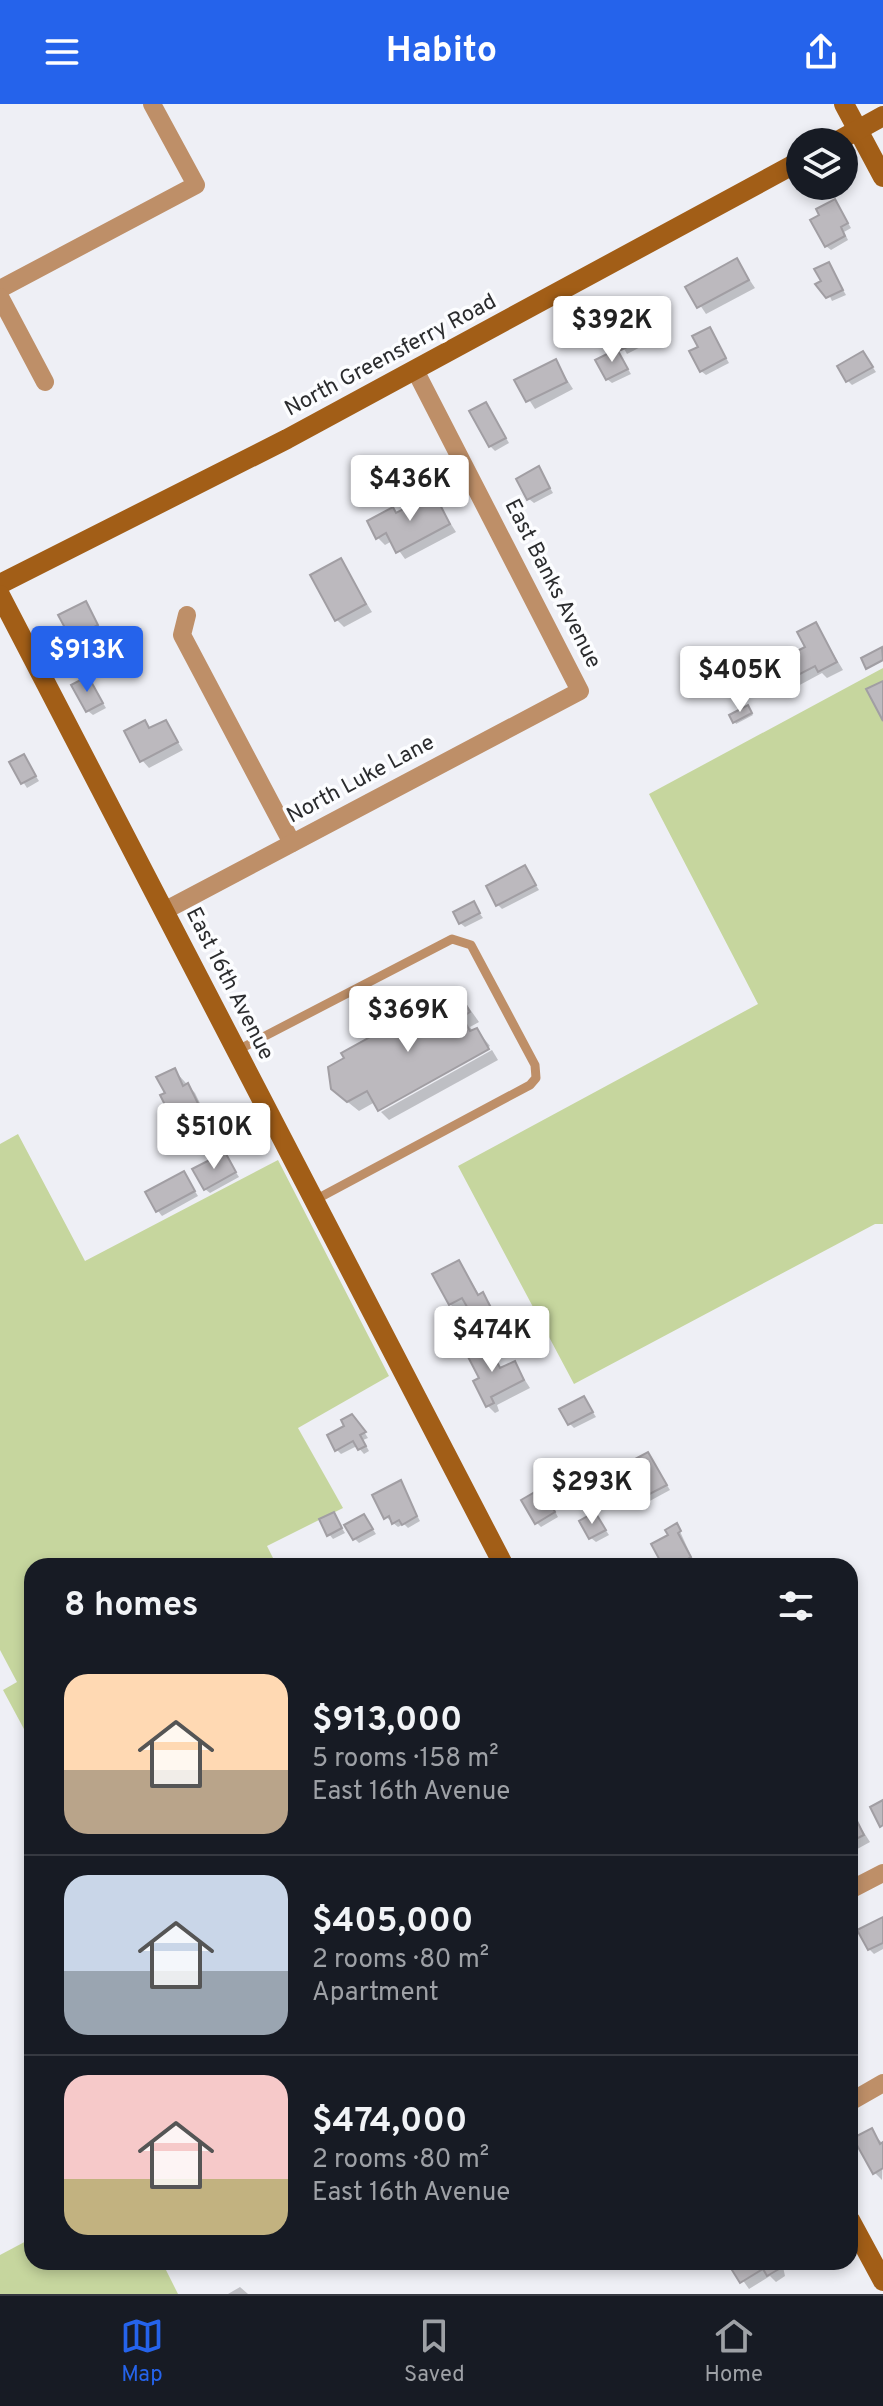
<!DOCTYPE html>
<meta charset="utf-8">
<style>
body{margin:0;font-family:Overpass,sans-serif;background:#20242c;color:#f1f3f6;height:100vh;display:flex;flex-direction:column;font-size:30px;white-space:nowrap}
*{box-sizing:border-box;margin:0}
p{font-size:26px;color:#9ea1a6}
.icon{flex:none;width:44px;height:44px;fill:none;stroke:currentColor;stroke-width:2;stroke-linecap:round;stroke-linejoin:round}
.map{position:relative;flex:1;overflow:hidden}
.sheet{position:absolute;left:24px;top:1454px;width:834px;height:712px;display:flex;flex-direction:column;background:#171b24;border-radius:24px;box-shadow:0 4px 12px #0003}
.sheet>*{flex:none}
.fabs{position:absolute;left:786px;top:24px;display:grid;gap:16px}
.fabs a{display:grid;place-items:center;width:72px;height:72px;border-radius:50%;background:#171b24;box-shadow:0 4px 12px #0003;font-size:40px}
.price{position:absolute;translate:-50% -68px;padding:0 18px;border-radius:8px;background:#fff;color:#222;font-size:26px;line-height:52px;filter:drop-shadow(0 2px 4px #0008)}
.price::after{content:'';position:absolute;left:50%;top:48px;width:24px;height:18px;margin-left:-12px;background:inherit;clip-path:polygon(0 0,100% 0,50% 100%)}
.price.on{background:#2563eb;color:#fff}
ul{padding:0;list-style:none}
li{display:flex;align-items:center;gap:24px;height:200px;padding:0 40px}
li+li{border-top:2px solid #363941}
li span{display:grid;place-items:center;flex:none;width:224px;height:160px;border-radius:24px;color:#555}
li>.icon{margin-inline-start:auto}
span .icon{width:96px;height:96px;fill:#fffc;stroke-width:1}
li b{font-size:34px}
h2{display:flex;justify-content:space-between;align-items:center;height:96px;padding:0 40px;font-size:34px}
header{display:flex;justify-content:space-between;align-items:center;height:104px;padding:0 40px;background:#2563eb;color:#fff;font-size:36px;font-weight:700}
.menu{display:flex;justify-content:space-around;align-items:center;height:112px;border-top:2px solid #363941;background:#171b24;font-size:22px;color:#9ea1a6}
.menu a{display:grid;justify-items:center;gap:4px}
.menu .on{color:#2563eb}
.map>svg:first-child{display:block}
.green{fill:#c6d69e}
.shadow{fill:#0003}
.building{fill:#bcb9be;stroke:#a19ea3;stroke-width:2}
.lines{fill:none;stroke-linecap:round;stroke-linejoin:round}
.lane{stroke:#be8f68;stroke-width:9}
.street{stroke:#be8f68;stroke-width:18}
.secondary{stroke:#a25e17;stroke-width:20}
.labels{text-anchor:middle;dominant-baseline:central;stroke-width:7;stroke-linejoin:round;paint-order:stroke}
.street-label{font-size:22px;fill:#2b2c2e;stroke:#fcfdff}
</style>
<header><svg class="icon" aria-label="menu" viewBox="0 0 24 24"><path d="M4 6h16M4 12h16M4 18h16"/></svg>Habito<svg class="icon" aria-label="share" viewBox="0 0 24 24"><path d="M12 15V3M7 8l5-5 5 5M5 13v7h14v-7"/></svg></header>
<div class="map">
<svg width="883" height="2190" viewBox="0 0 883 2190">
<rect width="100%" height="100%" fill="#eeeff5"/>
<g class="green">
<path d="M883,564V1120H875L574,1280L458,1062L758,900L649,690Z"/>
<path d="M18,1030L85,1157L278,1056L389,1272L298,1324L343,1404L267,1442L277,1462H32V1640L3,1586L17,1578L0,1546V1040Z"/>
<path d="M32,2134V2158H176L165,2164L178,2190H0V2151Z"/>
</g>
<g class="shadow">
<path d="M835,97L851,124L844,128L848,136L831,146L826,142Z"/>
<path d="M737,157L755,184L706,210L688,183Z"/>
<path d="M828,160L846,191L832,197L823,178Z"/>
<path d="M645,209L660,233L627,250L613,225Z"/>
<path d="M710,225L729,259L706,271L701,267V244Z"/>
<path d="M617,247L631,270L612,279L607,275Z"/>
<path d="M863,249L876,268L852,281L848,277Z"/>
<path d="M555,257L573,285L535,305L517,277Z"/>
<path d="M486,300L509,339L495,347L490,342Z"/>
<path d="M539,365L553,389L534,399L529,395Z"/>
<path d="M433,392L456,428L405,455L392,437L385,441L378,434L397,411Z"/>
<path d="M340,457L372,508L344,523L337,516Z"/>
<path d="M86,500L101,526L77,538L72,534Z"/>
<path d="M816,521L843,566L827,574L822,569L783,590L776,582L808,544Z"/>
<path d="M88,574L106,604L93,611L88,607Z"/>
<path d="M749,605L753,611L736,620L735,618Z"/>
<path d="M144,618L151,626L165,618L183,646L149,664L142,656Z"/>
<path d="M23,652L39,677L27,684L11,659Z"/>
<path d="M525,764L539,786L502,805L498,801Z"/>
<path d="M473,800L483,814L465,823L460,819Z"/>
<path d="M457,887L479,918L470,923L473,928L477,926L490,942L380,1006L375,998L359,1007L344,995Z"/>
<path d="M492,946L498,956L389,1016L381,1008Z"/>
<path d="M174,966L195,989L213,1026L198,1034L181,1009L176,1011L169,1004L159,974Z"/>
<path d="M224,1050L239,1073L210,1089L205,1085Z"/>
<path d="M184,1070L198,1092L162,1112L158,1107Z"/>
<path d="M459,1158L480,1192L489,1198L498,1213L483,1221L469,1201L457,1207L450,1200Z"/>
<path d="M487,1241L502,1265L514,1259L530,1284L497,1301L499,1307L495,1309L488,1302L482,1275Z"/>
<path d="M584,1294L596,1313L574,1324L570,1320Z"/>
<path d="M357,1317L368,1334L363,1336L369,1347L364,1350L357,1342L341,1350L337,1346Z"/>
<path d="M648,1350L670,1386L646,1399L624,1363Z"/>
<path d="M400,1379L420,1417L408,1424L404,1420L398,1423L386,1413Z"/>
<path d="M546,1391L558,1413L541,1423L537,1419Z"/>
<path d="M333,1410L345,1429L333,1435L329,1430Z"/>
<path d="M595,1410L609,1431L596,1438L591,1434Z"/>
<path d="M364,1412L376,1430L359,1439L354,1434Z"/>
<path d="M677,1421L694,1458L687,1462H665L670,1432Z"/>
<path d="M854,1713L870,1738L850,1749V1715Z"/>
<path d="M883,1816V1845L874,1850L869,1845Z"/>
<path d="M871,2027L883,2040L882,2076L874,2068Z"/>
<path d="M730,2158H782L785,2172L776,2178L770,2172L749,2185Z"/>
<path d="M240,2183L248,2190H228Z"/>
</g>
<g class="building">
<path d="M835,95L848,119L841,123L845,132L825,143L810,116L819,111L816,105Z"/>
<path d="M737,154L749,176L697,204L685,183Z"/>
<path d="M829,158L843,186L826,194L815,180L821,177L814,165Z"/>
<path d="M646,207L657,229L621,246L610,225Z"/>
<path d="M710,223L726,254L700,268L689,247L698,243L692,232Z"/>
<path d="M617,245L628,265L606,276L595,256Z"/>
<path d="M863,247L873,263L846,278L837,262Z"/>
<path d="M556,255L567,278L526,298L514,276Z"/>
<path d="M486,298L506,334L489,343L469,307Z"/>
<path d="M539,362L550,384L527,396L516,375Z"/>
<path d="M434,389L450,420L396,449L386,429L376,435L367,417L393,403L396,409Z"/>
<path d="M341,454L366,500L335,517L310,471Z"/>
<path d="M86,497L98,521L71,535L58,511Z"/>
<path d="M816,518L837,558L818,568L815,562L775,583L764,564L805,543L797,528Z"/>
<path d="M882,543L883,556L866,565L861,554Z"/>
<path d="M88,572L103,599L86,608L71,581Z"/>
<path d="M883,577V617L866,585Z"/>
<path d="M748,601L752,609L733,619L729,611Z"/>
<path d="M145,616L149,624L166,616L178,638L140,658L124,627Z"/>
<path d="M24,650L36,672L21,680L9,658Z"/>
<path d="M525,761L536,781L496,802L486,782Z"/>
<path d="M474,797L480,809L459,820L453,808Z"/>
<path d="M457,885L470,908L462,913L470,927L477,924L489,945L378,1007L367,987L347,998L331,985L328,963L344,954L341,949Z"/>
<path d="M175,964L183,982L188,979L207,1018L189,1028L175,1001L167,1005L160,991L165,989L156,973Z"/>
<path d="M225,1048L236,1068L204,1086L192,1065Z"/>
<path d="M184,1067L195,1087L156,1108L145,1088Z"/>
<path d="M459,1156L478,1191L483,1188L492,1206L474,1215L462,1194L449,1201L432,1170Z"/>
<path d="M487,1239L500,1264L515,1257L524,1276L491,1293L494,1299L486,1303L473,1277L479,1274L466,1249Z"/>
<path d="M584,1292L593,1308L568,1321L559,1305Z"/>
<path d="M352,1310L366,1328L360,1331L366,1342L358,1346L353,1337L335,1347L327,1331L344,1322L341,1316Z"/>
<path d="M648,1348L667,1381L640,1395L622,1362Z"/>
<path d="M401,1376L417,1412L402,1421L399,1416L392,1420L389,1412L384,1415L372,1391Z"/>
<path d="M542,1384L555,1408L535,1420L521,1396Z"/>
<path d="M334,1408L342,1424L327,1432L319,1415Z"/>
<path d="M595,1408L606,1426L589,1435L579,1417Z"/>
<path d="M364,1410L373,1425L353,1436L344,1421Z"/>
<path d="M677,1419L681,1427L678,1429L691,1453L675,1462H663L651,1440L668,1431L665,1426Z"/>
<path d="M883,1696V1721L880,1723L870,1703Z"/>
<path d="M854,1711L864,1731L850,1738V1713Z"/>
<path d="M883,1813V1839L868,1846L857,1826Z"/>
<path d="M872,2024L880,2040L883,2038V2064L873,2070L853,2034Z"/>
<path d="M727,2158H775L779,2165L767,2172L763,2165L740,2179Z"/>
</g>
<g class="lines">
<path class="lane" d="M238,946L452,835L471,841L535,961L536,974L530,981L315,1096"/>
<g class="street">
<path d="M0,185L196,81L152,0"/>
<path d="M0,193L45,278"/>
<path d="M187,511L182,531L292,739"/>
<path d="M164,807L580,587L415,266"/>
<path d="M850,1786L883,1769"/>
<path d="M850,1998L883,1979"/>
</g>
<g class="secondary">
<path d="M844,0L883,73"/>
<path d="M836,38L883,12"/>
<path d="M0,480L287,335L800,57"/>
<path d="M0,491L504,1462"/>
<path d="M850,2116L883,2177"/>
</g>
</g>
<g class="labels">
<g class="street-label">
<text transform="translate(391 252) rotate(-28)">North Greensferry Road</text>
<text transform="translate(552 480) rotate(63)">East Banks Avenue</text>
<text transform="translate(361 676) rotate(-28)">North Luke Lane</text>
<text transform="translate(229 880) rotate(63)">East 16th Avenue</text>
</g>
</g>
</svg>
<div class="fabs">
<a><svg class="icon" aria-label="layers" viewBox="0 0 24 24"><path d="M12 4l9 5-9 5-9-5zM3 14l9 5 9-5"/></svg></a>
</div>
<b class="price" style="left:612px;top:260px">$392K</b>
<b class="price" style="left:410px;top:419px">$436K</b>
<b class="price on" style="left:87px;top:590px">$913K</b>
<b class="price" style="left:740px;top:610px">$405K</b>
<b class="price" style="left:408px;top:950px">$369K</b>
<b class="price" style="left:214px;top:1067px">$510K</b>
<b class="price" style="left:492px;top:1270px">$474K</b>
<b class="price" style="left:592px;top:1422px">$293K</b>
<section class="sheet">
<h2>8 homes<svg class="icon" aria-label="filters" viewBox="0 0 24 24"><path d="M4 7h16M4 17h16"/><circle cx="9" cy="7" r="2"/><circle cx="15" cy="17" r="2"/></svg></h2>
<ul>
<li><span style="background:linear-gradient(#ffd9b3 60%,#b9a48a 0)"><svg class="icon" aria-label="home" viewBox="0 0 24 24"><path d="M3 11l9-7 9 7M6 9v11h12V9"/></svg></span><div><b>$913,000</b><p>5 rooms · 158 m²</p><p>East 16th Avenue</p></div></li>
<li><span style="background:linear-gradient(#c9d6e8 60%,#9aa5b1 0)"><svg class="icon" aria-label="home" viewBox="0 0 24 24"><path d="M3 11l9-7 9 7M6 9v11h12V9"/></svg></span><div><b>$405,000</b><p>2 rooms · 80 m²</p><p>Apartment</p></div></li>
<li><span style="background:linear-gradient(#f6c9c9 65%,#c2b280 0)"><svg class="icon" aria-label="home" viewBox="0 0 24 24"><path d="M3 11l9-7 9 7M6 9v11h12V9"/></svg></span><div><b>$474,000</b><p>2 rooms · 80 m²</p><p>East 16th Avenue</p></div></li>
</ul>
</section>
</div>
<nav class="menu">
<a class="on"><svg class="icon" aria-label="map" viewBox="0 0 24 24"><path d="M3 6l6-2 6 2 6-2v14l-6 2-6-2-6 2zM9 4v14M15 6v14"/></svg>Map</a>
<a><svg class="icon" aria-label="saved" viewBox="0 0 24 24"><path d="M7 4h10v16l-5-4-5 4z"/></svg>Saved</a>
<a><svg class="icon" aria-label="home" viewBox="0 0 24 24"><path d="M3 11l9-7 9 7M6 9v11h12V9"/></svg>Home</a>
</nav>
